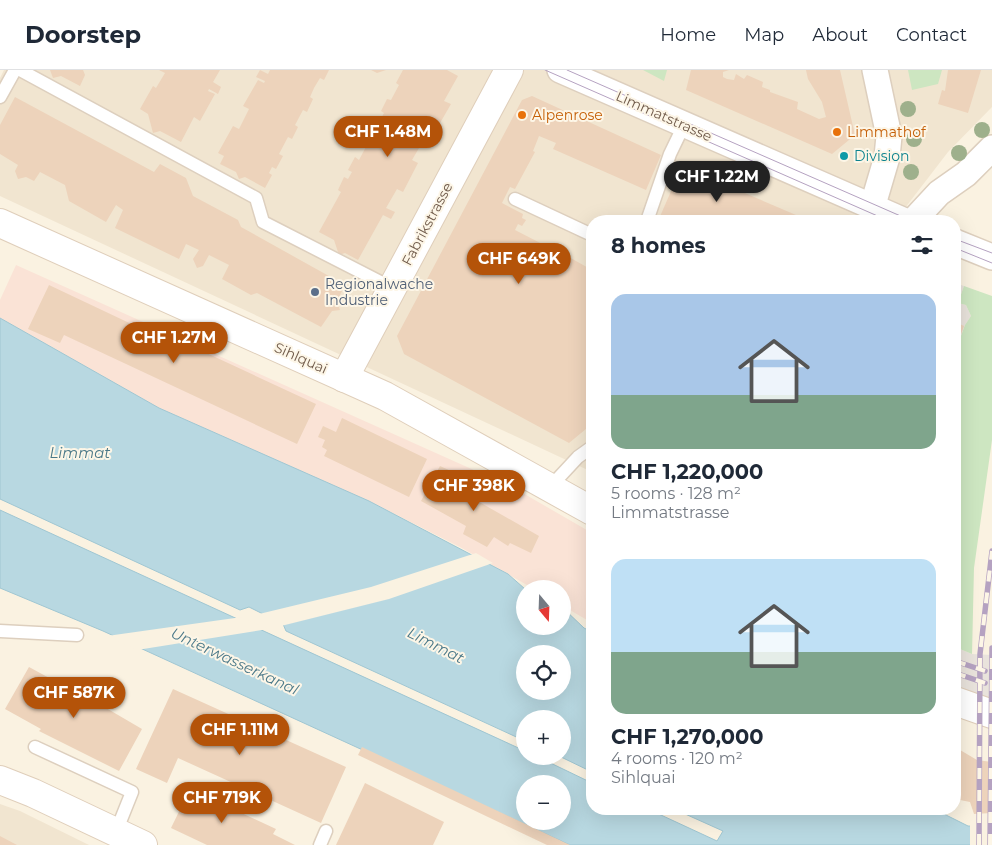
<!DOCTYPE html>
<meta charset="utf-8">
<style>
body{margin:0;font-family:Montserrat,sans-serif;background:#f2f2f3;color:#1f2937;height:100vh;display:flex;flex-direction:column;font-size:19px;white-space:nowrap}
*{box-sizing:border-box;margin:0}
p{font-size:16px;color:#747a83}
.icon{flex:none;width:28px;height:28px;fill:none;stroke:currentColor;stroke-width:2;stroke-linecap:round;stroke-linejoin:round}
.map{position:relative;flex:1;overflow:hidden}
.details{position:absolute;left:586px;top:145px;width:375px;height:600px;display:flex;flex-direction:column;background:#fff;border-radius:20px;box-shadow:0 5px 20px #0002}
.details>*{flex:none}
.needle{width:32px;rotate:161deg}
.controls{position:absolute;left:516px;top:510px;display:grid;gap:10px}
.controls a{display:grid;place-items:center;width:55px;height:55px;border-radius:50%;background:#fff;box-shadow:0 5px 20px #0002;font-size:25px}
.price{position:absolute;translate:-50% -42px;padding:0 11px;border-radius:18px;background:#b45309;color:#fff;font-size:16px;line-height:32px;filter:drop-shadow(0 1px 2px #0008)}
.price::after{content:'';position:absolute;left:50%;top:30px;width:15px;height:11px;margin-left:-8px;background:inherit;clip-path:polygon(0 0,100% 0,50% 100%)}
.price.current{background:#222;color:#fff}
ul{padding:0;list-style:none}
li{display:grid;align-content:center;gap:10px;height:265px;padding:0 25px}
li span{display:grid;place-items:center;height:155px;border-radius:15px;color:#555}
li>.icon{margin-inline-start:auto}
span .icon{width:90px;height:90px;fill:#fffc;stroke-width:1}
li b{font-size:21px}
h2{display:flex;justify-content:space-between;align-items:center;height:60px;padding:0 25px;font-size:21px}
header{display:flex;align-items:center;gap:30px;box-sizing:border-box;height:70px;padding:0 25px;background:#fff;border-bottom:1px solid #e0e1e3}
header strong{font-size:24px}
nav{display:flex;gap:28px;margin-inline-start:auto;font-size:18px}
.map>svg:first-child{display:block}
.residential{fill:#f1e5d0}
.commercial{fill:#fae3d6}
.industrial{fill:#e9e3dc}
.green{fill:#cde6c1}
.water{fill:#b8d8e1;stroke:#9fc6d2;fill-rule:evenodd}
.pier{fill:#faf2e1}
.building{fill:#edd3bb}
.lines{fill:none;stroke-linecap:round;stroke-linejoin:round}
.lane-casing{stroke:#ddcfbe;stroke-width:15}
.street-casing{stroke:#ddcfbe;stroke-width:28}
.secondary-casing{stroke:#dfceba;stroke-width:30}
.lane{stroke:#fff;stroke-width:12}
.street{stroke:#fff;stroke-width:25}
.secondary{stroke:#fff;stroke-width:28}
.tram{stroke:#b5a2c1;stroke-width:1}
.rail-casing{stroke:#b5a2c1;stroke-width:5.5}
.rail{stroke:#fdf6e7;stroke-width:4;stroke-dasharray:11;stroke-linecap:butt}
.tree{fill:#9eb08c}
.food-dot{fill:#e8710a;stroke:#fdf6e7;stroke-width:2}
.culture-dot{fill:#0f9aa8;stroke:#fdf6e7;stroke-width:2}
.service-dot{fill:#5c6f8a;stroke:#fdf6e7;stroke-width:2}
.labels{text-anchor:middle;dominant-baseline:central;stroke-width:4;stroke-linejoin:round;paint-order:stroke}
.food-label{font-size:14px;fill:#c56008;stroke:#fdf6e7;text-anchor:start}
.street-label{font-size:14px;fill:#6f5a4a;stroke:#fdf6e7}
.culture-label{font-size:14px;fill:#0d838f;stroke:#fdf6e7;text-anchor:start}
.service-label{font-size:14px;fill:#4e5e75;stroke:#fdf6e7;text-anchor:start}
.water-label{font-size:15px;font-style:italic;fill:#4a7888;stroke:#fdf6e7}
</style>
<header>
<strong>Doorstep</strong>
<nav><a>Home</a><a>Map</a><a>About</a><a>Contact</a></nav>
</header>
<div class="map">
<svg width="992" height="775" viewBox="0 0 992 775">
<rect width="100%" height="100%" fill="#faf2e1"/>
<g class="residential">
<path d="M4,0H992V37L948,82L895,151H592V402L0,126V8Z"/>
<path d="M0,734L20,741L89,775H0Z"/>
</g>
<path class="commercial" d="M16,195L514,418L592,463V553L563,536L562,519H534L462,478L369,431L159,338L0,248V230Z"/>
<g class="industrial">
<path d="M955,213L964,216L958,233L966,235L971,246L965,255L955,282Z"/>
<path d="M955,577L972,584L992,585V631L955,616Z"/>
</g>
<g class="green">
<path d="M643,0H667L664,11Z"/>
<path d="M908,0H942L938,14L912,20Z"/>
<path d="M964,216L992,226V370L974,498L972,584L955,577V282L965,255L971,246L966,235L958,233Z"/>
</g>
<g class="water">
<path d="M0,248L159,338L369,431L508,504L525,519V556H562L563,538L584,558L592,562V702L559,686H562V649H525V671L286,561L283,554L249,537L240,540L0,429ZM525,584H562V621H525Z"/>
<path d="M0,440L525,681V686H536L592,713V739H648L717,771L723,761L674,739H934L968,756L992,757V775H570L103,561L0,518ZM525,714H562V751H525Z"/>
</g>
<g class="pier">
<path d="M476,483L493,493L389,529L281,556L259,544L371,517Z"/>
<path d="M242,547L268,559L137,580L107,566Z"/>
<path d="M970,753L992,754V775H970Z"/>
</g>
<g class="building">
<path d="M50,0H83L85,5L80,16L61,6L53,8Z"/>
<path d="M159,0H220L213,12L221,17L218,24L209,19L208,21L215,24L200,51L194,47L181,72L160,61L153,63L148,44L140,39L153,16L156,18L165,3Z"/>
<path d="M260,0L268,4L270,0H329L324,10L320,8L314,18L310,27L313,29L307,42L303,40L295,55L298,57L292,69L288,67L279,84L283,86L276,99L272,97L269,103L272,105L265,118L245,107L239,109L236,102L220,94L224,86L218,83L233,56L239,59L249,39L243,36L258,10L264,13L265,11L256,7Z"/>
<path d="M371,0H386L377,3Z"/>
<path d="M403,0H447L458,6L444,31L451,34L436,60L430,57L429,59L437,64L434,70L426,66L412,90L418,93L403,122L397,119L386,138L395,142L391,149L383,145L358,190L345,183L339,185L334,170L319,162L341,122L338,120L344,107L348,109L352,102L348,100L355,87L359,90L367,75L363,73L370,60L374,62L384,43L381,41L387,29L391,30L399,15L396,13Z"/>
<path d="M691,0H729L723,2V7L727,9L734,10L736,4L744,9L747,5L763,12L762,17L770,20V22L798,32L797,39L819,49L826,47L822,32L808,9L806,0H840L855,65L832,84L686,20Z"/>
<path d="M948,0H981L968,43L938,34L942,20L945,21Z"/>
<path d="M532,26L661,85L646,120L553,79L556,73L539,66L533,81L535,82L515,119L510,117L502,133L523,144L522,148L526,150L522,156L518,154L515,160L552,179L545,197L552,200L560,182L592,200V354L569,373L404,284L397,266L522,30Z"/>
<path d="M15,27L154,102L160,94L186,108L193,126L238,150L241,157L345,215L337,231L340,240L332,241L321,257L257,223L251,225L222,209L229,195L209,185L203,196L197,198L193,189L199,180L186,174L179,189L115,158L123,140L116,135L106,152L69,131L65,115L40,102L34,111L26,107L18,109L15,101L18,95L0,84V55Z"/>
<path d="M682,96L810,151H658Z"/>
<path d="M49,215L142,259L144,254L316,334L297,374L64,265L60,273L28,259Z"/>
<path d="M955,252L964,256L955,281Z"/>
<path d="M342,348L427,389L409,427L324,386L327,380L322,377L325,370L318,367L323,356L336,362Z"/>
<path d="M440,396L482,415L474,429L539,466L531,483L510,473L508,476L494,467L487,477L463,464L466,456L421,431Z"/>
<path d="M29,597L64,616L65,614L142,659L119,701L39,661L41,659L5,639Z"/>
<path d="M173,619L346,697L321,753L178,688L167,713L136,699Z"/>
<path d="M362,677L366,679L570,775H547L358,685Z"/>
<path d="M955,677L977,690L992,692V743L974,744L970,732L955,729Z"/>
<path d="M365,713L444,752L433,775H336Z"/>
<path d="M190,719L276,759L273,764L295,775H207L171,758Z"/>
<path d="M0,766L17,775H0Z"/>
</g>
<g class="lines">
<g class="lane-casing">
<g id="lane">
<path d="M20,0L256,128L263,152L392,218"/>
<path d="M0,27L15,0"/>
<path d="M515,129L592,165"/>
<path d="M647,151L670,84L684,55"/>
<path d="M551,416L578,387L592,377"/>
<path d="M0,561L77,565"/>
<path d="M35,677L132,722L116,762"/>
<path d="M320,775L326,761"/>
</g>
</g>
<g class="street-casing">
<g id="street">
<path d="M560,0L905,151"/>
<path d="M872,138L887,87L889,66L875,0"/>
<path d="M913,151L939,123L966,104L992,78"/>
<path d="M955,172L992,187"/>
</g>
</g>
<g class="secondary-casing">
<g id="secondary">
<path d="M0,153L385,326L592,441"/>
<path d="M344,308L509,0"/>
<path d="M955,631L992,644"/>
<path d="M0,710L33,723L143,775"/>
</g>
</g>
<use href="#lane" class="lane"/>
<use href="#street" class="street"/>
<use href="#secondary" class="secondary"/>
<g class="tram">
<path d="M545,0L889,151"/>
<path d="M567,0L912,151"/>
<path d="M955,169L992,183"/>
<path d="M955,178L992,193"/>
</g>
<g class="rail-casing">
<g id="rail">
<path d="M955,591L985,601"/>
<path d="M955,603L985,613"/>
<path d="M979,775L980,584L992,481"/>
<path d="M990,775L992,578"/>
</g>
</g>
<use href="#rail" class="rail"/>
</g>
<g class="tree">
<circle cx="908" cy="39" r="8"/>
<circle cx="982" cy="60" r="8"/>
<circle cx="914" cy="69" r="8"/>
<circle cx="959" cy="83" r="8"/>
<circle cx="911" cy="102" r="8"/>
</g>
<g class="food-dot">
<circle cx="522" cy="45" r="5"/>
<circle cx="837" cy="62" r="5"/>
</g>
<circle class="culture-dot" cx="844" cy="86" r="5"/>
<circle class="service-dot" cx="315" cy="222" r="5"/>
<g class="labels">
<g class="food-label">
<text x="532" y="45">Alpenrose</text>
<text x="847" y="62">Limmathof</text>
</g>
<g class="street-label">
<text transform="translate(664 46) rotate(24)">Limmatstrasse</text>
<text transform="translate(427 154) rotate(-62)">Fabrikstrasse</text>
<text transform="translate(301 288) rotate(24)">Sihlquai</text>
</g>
<g class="culture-label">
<text x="854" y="86">Division</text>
</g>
<g class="service-label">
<text x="325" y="214">Regionalwache<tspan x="325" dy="16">Industrie</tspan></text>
</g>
<g class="water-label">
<text x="80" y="382">Limmat</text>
<text transform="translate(436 575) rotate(27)">Limmat</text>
<text transform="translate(235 591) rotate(25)">Unterwasserkanal</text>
</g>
</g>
</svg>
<div class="controls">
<a><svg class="needle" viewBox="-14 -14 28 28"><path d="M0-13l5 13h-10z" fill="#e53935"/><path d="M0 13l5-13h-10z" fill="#747a83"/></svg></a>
<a><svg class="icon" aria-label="locate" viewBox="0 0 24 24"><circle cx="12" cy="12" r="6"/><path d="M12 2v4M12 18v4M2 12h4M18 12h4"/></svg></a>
<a>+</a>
<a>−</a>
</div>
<b class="price" style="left:388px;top:88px">CHF 1.48M</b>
<b class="price current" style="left:717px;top:133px">CHF 1.22M</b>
<b class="price" style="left:519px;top:215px">CHF 649K</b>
<b class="price" style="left:174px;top:294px">CHF 1.27M</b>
<b class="price" style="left:474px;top:442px">CHF 398K</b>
<b class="price" style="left:74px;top:649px">CHF 587K</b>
<b class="price" style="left:240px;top:686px">CHF 1.11M</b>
<b class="price" style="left:222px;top:754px">CHF 719K</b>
<section class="details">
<h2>8 homes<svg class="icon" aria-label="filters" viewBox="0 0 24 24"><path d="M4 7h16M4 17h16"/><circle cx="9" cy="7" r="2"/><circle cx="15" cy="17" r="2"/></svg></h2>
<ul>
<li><span style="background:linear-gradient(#a9c7e8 65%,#7fa58c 0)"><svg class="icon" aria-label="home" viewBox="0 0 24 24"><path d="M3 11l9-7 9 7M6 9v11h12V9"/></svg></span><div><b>CHF 1,220,000</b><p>5 rooms · 128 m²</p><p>Limmatstrasse</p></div></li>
<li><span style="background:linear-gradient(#bfe0f5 60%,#7fa58c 0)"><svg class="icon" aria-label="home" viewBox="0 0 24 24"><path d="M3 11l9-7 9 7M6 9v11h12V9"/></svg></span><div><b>CHF 1,270,000</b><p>4 rooms · 120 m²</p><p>Sihlquai</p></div></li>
</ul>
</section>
</div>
